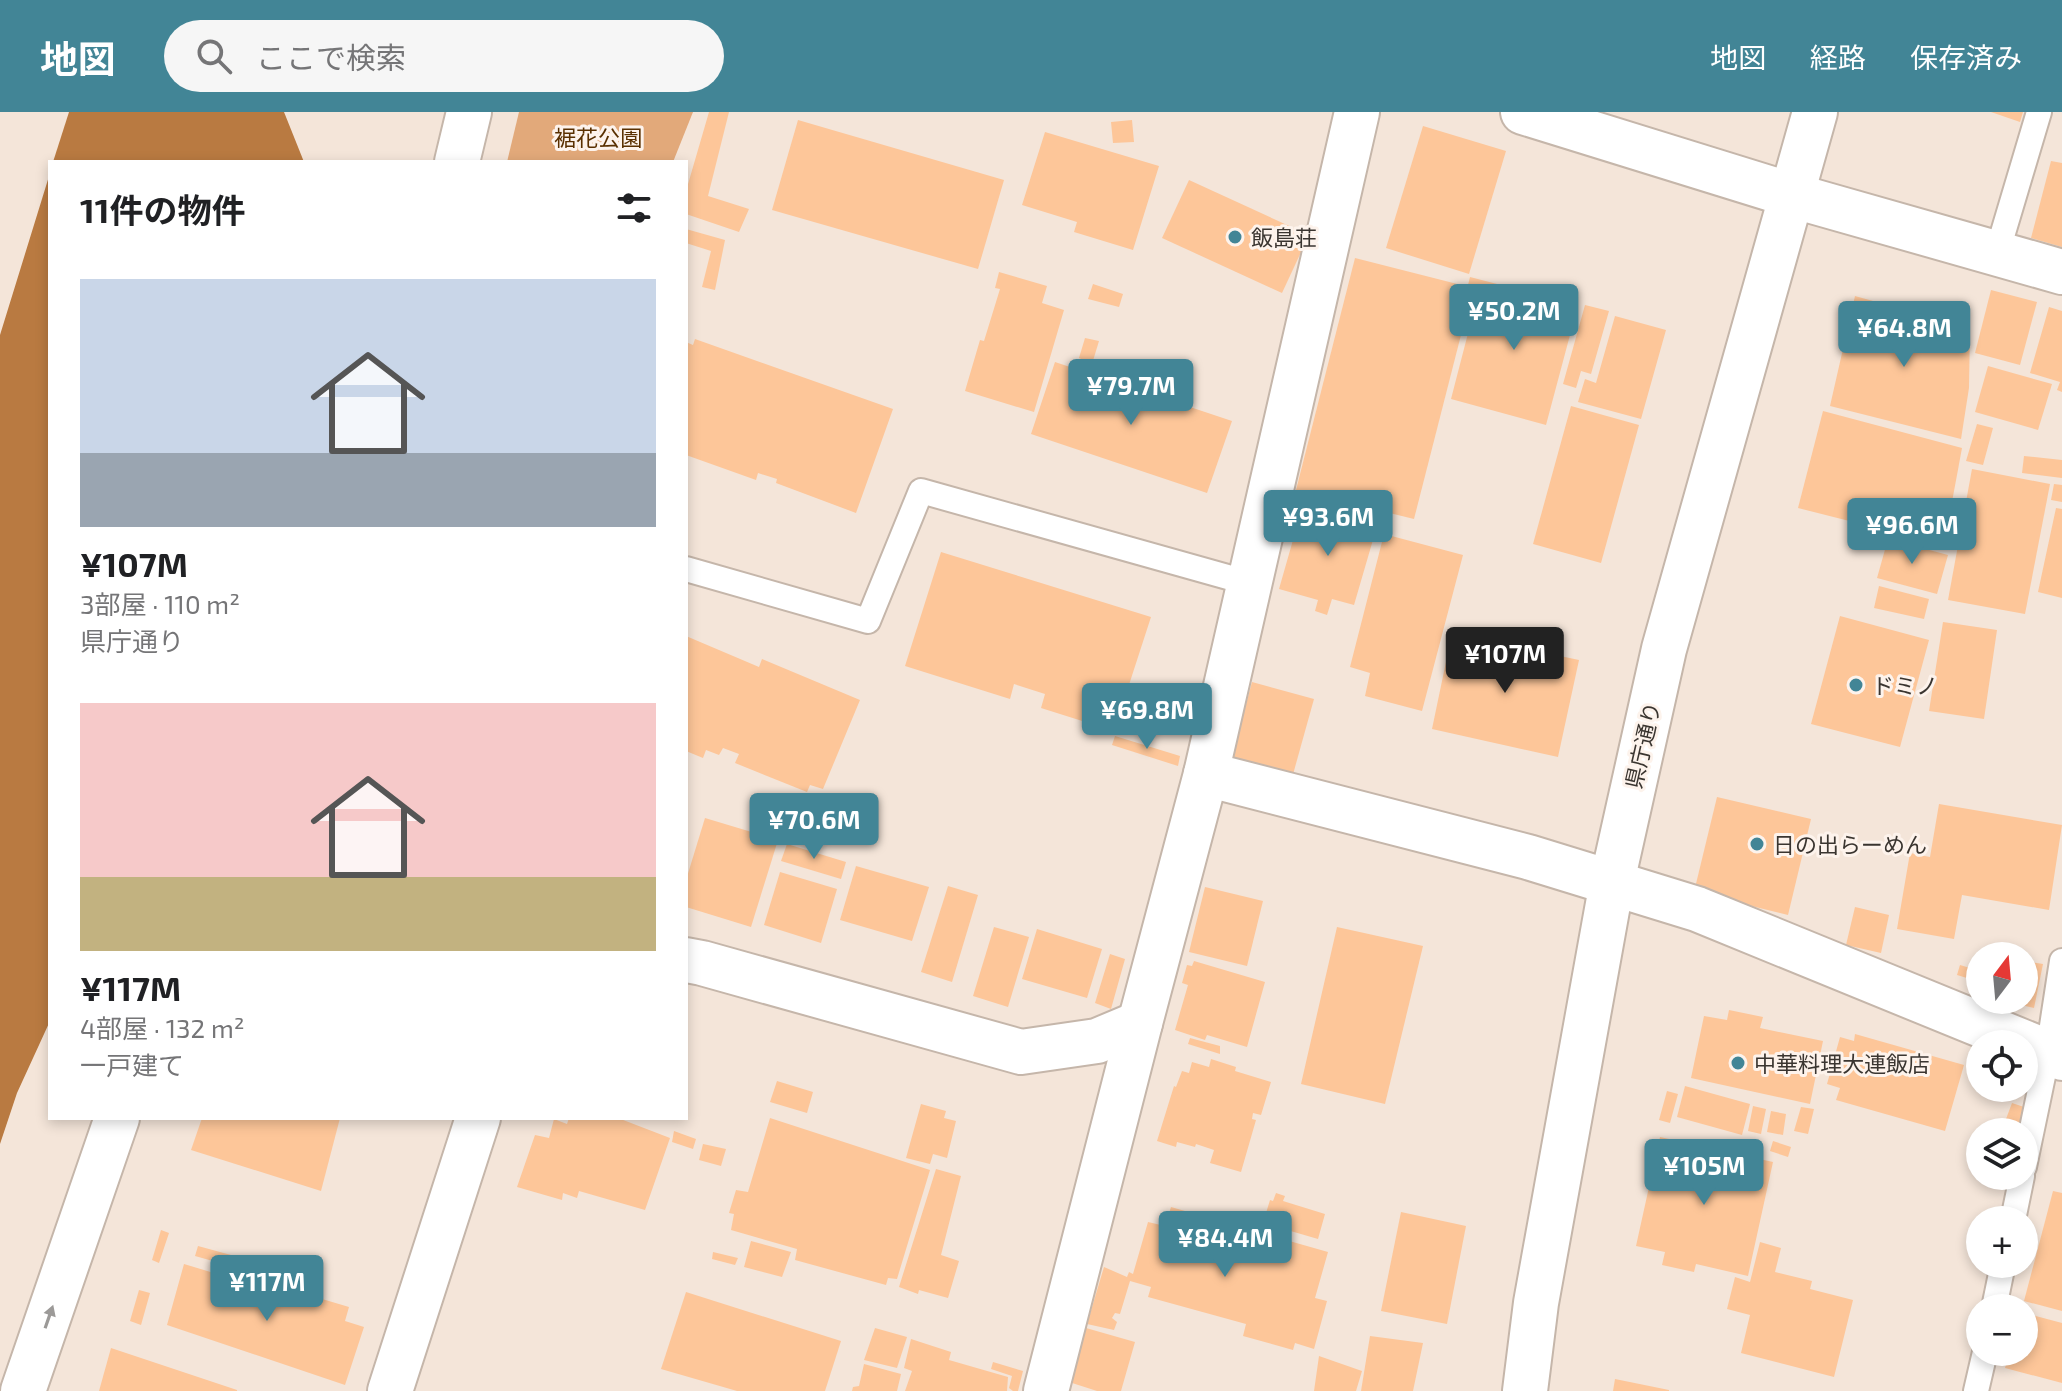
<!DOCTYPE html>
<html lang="ja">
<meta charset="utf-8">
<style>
body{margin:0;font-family:"Exo 2","Noto Sans JP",sans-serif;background:#f6f6f6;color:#202124;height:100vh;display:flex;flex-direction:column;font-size:30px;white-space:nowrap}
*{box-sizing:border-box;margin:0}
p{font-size:26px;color:#757577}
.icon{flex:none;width:44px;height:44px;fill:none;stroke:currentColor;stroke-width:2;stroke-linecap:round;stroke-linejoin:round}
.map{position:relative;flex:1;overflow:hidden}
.sheet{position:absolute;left:48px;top:48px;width:640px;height:960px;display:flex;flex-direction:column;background:#fff;border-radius:0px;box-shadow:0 4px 12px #0003}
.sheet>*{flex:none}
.needle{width:52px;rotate:16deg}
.buttons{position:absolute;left:1966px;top:830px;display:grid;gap:16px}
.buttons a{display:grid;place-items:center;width:72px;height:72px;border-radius:50%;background:#fff;box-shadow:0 4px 12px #0003;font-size:40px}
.price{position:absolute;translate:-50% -68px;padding:0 18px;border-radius:8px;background:#428596;color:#fff;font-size:26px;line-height:52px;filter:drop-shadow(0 2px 4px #0008)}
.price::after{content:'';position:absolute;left:50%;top:48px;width:24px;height:18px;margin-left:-12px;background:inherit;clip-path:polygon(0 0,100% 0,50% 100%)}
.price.current{background:#222;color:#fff}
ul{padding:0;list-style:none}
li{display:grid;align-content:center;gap:16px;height:424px;padding:0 32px}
li span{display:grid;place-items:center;height:248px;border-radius:0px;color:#555}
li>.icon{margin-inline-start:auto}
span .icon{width:144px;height:144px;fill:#fffc;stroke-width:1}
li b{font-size:34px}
h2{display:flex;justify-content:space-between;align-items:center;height:96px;padding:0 32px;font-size:34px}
header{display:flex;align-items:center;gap:48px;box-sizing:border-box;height:112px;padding:0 40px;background:#428596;color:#fff}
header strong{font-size:38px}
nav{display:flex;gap:44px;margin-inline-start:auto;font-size:28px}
.search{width:560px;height:72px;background:#f6f6f6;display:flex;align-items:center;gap:20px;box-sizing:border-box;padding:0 28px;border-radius:44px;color:#757577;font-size:30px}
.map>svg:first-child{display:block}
.green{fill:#e2a97a}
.water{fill:#b97a41}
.building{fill:#fdc699}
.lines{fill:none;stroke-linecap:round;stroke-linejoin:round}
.service-casing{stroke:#c5b6aa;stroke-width:28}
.minor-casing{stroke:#c5b6aa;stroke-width:48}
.trunk-casing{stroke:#c5b6aa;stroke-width:48}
.service{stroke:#fff;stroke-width:24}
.minor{stroke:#fff;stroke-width:44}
.trunk{stroke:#fff;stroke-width:44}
.oneway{fill:#9c9a98}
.poi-dot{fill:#428596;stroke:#fdf3ec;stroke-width:3}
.labels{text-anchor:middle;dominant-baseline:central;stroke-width:6;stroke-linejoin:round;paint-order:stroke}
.park-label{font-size:22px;fill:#5a3001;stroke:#fdf3ec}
.poi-label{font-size:22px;fill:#3a3530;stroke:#fdf3ec;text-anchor:start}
.street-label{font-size:22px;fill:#3a3530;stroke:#fdf3ec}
</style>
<header>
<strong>地図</strong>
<div class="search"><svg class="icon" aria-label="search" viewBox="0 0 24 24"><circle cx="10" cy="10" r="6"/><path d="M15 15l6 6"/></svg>ここで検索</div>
<nav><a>地図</a><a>経路</a><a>保存済み</a></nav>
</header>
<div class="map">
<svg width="2062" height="1279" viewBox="0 0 2062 1279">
<rect width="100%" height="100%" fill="#f4e5d9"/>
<path class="green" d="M519,0H693L673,50H507Z"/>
<g class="water">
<path d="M69,0H284L304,50H53Z"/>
<path d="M50,61V909L17,981L0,1032V223Z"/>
</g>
<g class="building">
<path d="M709,0H729L708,84L749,97L739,120L686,102V79Z"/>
<path d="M1991,0H2023L2020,10Z"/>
<path d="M798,8L1004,68L978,157L772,98Z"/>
<path d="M1132,8L1134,30L1113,31L1111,10Z"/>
<path d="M1423,14L1506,39L1469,162L1386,136Z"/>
<path d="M1045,20L1159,54L1133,138L1074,120L1077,110L1022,93Z"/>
<path d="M2051,49L2062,51V135L2031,126Z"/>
<path d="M1189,68L1309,123L1282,181L1162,126Z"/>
<path d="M686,117L725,128L715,178L702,175L711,139L686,131Z"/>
<path d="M1355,146L1473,176L1414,407L1296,378Z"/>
<path d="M999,160L1047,174L1042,191L1064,198L1034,300L965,279L980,228L984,229L1000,177L995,176Z"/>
<path d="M1470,165L1578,193L1546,313L1451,287L1480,175L1468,173Z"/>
<path d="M1093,172L1123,182L1119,195L1088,187Z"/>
<path d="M1991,178L2037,190L2020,253L1975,241Z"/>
<path d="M1855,184L1970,216L1969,276L1961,327L1830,294Z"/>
<path d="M1585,193L1609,199L1591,262L1581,259L1576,276L1563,272Z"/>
<path d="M2049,195L2062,199V280L2057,278L2060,270L2030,261Z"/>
<path d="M1615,204L1666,218L1641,307L1578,290L1585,267L1596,271Z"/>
<path d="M1085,226L1099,229L1092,252L1079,246Z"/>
<path d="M695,227L893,297L856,401L776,371L777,367L758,361L756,368L686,343V230L693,233Z"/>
<path d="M1055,250L1232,309L1207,381L1031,322Z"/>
<path d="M1988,254L2052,272L2038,318L1975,300Z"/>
<path d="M1571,294L1639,313L1601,451L1533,432Z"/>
<path d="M1823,299L1962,336L1944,433L1798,396Z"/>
<path d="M1977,312L1993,316L1983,353L1966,349Z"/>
<path d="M2024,344L2062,348V366L2022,361Z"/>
<path d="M1972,357L2050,372L2025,502L1948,488Z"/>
<path d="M2054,372L2062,373V390L2051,388Z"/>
<path d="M1303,393L1377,414L1354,493L1332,487L1327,503L1315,499L1318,488L1279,477Z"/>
<path d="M2056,396L2062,397V486L2038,480Z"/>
<path d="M1384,422L1463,443L1422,599L1365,584L1370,561L1350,555Z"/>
<path d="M1888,427L1948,443L1937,482L1877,466Z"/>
<path d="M941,440L1151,505L1114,619L1041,596L1045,582L1014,572L1010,587L905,554Z"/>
<path d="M1879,474L1929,487L1924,507L1874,496Z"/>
<path d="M1840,504L1929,528L1900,635L1811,612Z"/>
<path d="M1943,510L1997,518L1984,607L1929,599Z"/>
<path d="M1452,521L1579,548L1558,645L1432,617Z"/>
<path d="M686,524L759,555L762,547L860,588L823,677L810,673L807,680L735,651L739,642L723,636L719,643L706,638L703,646L686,639Z"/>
<path d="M1252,570L1314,587L1292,666L1231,648Z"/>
<path d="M1115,624L1180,644L1178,654L1112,633Z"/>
<path d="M1717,685L1811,707L1788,803L1694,780Z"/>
<path d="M1939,692L2062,713L2049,798L1962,783L1954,827L1897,817L1910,741L1930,745Z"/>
<path d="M705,706L778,728L751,815L686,795V768Z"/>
<path d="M787,732L846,750L841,767L781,749Z"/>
<path d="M856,754L929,775L912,829L840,808Z"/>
<path d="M780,760L837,777L821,831L764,813Z"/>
<path d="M948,774L978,783L952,870L921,860Z"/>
<path d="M1205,775L1263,789L1247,854L1189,840Z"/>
<path d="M1855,795L1889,803L1881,841L1846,833Z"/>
<path d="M994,815L1029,825L1008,895L973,884Z"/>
<path d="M1337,815L1423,834L1385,992L1301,972Z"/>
<path d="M1037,817L1102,837L1087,886L1022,867Z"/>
<path d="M1110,842L1125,847L1111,897L1095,891Z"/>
<path d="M1194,849L1265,870L1247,935L1207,923L1205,928L1175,918L1188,873L1182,871L1187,853L1192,854Z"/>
<path d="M2024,849L2043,852L2034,896L2004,889L2024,888Z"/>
<path d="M1960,853L1980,859V870L1957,863Z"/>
<path d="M1729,898L1763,905L1760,916L1823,929L1810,992L1691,966L1704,904L1727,908Z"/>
<path d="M1855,922L1964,953L1945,1019L1836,988L1840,976L1827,972L1840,925L1854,929Z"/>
<path d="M1190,926L1220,934V942L1188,932Z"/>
<path d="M1211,947L1236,955L1235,959L1271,970L1261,1003L1253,1001L1252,1007L1256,1008L1241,1060L1210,1051L1214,1038L1196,1032L1195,1035L1177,1030L1176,1035L1157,1029L1174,974L1176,975L1182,959L1189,961L1192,950L1209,955Z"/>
<path d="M777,969L813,980L807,1001L770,990Z"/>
<path d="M1685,974L1750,992L1742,1023L1677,1005Z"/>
<path d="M1667,979L1678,982L1670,1011L1659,1008Z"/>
<path d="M2012,991L2024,995L2019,1012L2006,1007Z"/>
<path d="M921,992L946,999L944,1006L956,1009L947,1046L933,1042L930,1052L906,1046Z"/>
<path d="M1753,994L1766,997L1761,1022L1748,1019Z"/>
<path d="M1801,995L1814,997L1808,1022L1794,1019Z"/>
<path d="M1771,999L1786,1002L1783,1023L1767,1020Z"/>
<path d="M202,1006H340L321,1079L191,1038Z"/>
<path d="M569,1006H618L670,1026L645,1098L579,1079L577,1086L563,1081L562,1088L517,1075L535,1023L549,1026L554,1007L567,1012Z"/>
<path d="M770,1006L930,1058L897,1167L888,1166L886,1173L795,1148L797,1137L731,1118L734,1102L729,1101L736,1078L748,1080Z"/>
<path d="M674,1019L696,1027L693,1037L672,1030Z"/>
<path d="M1660,1025L1773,1050L1748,1164L1696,1152L1694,1160L1662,1153L1665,1140L1636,1134Z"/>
<path d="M1773,1029L1791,1035L1788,1045L1770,1039Z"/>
<path d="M703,1032L726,1037L721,1054L699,1048Z"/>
<path d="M936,1057L961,1064L941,1143L959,1149L948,1186L919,1178L918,1182L899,1175Z"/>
<path d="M2053,1079L2062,1081V1199L2024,1189Z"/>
<path d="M1276,1081L1285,1084L1283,1089L1325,1102L1318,1127L1263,1111L1270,1088L1273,1089Z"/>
<path d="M1171,1095L1328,1140L1315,1186L1327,1189L1314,1237L1295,1231L1293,1238L1243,1224L1246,1212L1148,1185L1151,1175L1130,1169L1120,1202L1115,1201L1112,1206L1117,1210L1114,1218L1087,1212L1104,1155L1127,1165L1129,1160L1133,1162L1148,1110L1165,1114Z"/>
<path d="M1401,1100L1466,1114L1447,1212L1381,1199Z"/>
<path d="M161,1118L169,1121L159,1151L152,1148Z"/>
<path d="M751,1129L791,1140L782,1165L744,1155Z"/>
<path d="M1760,1130L1781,1136L1775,1160L1812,1169L1810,1177L1853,1188L1834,1265L1741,1241L1750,1203L1727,1197L1735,1165L1750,1170Z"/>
<path d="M198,1134L231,1143L227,1153L195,1144Z"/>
<path d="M713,1140L738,1146L735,1153L712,1147Z"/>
<path d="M237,1148L267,1157L266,1163L236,1155Z"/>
<path d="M184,1152L300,1187L302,1181L349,1195L345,1209L364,1215L345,1273L167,1213Z"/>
<path d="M139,1178L150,1181L141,1213L130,1209Z"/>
<path d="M686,1180L841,1229L825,1279H737L661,1257Z"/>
<path d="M2024,1201L2062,1211V1271L2005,1256L2010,1240H2024Z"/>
<path d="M875,1216L907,1225L897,1256L864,1248Z"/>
<path d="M1086,1216L1135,1230L1121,1279H1097L1069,1270Z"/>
<path d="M1370,1224L1423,1231L1413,1279H1361Z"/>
<path d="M911,1227L951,1240L949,1248L1008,1265L1007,1279H905L912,1259L904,1256Z"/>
<path d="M111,1236L237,1278V1279H99Z"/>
<path d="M1319,1244L1362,1259L1356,1279H1314Z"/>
<path d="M993,1250L1023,1259L1018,1279H1013L1009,1276L1012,1264L991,1257Z"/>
<path d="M864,1252L901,1262L897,1279H852L853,1275L859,1274Z"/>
<path d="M1615,1267L1669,1278V1279H1613Z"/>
</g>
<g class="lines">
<g class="service-casing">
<g id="service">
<path d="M1997,141L2039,0"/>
<path d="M686,457L868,509L921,379L1249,471"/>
<path d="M2024,1055L2048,940L2062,849"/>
<path d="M2013,1108L2022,1064"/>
<path d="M1994,1196L2003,1152"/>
<path d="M1976,1279L1985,1240"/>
</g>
</g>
<g class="minor-casing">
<g id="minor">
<path d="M1523,0L1791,83L2062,160"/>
<path d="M457,50L469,0"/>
<path d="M1206,662L1528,745L1697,797L2062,946"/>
<path d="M686,848L702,851L1021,940L1097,929L1140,911"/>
<path d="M23,1279L117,1006"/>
<path d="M390,1279L478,1006"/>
<path d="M1046,1279L1140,911L1206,662L1357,0"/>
</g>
</g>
<g class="trunk-casing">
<path id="trunk" d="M1525,1279L1536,1191L1612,770L1664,537L1815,0"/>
</g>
<use href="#service" class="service"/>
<use href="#minor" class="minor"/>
<use href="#trunk" class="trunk"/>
</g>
<defs><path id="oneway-solid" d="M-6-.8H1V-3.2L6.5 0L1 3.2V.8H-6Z" transform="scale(2)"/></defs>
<use class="oneway" href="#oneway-solid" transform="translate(49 1205) rotate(-71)"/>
<g class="poi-dot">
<circle cx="1235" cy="125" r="8"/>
<circle cx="1856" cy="573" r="8"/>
<circle cx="1757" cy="732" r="8"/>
<circle cx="1738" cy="951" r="8"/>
</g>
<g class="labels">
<g class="park-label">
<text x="598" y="25">裾花公園</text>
</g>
<g class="poi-label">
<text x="1251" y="125">飯島荘</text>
<text x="1872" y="573">ドミノ</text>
<text x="1773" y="732">日の出らーめん</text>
<text x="1754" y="951">中華料理大連飯店</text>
</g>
<g class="street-label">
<text transform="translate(1642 633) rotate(-77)">県庁通り</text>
</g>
</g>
</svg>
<div class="buttons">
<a><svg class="needle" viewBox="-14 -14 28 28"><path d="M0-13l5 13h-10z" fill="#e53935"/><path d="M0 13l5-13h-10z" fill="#757577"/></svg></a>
<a><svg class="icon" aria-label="locate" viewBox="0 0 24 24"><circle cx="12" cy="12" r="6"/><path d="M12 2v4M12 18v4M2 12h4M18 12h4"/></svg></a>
<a><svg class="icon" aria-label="layers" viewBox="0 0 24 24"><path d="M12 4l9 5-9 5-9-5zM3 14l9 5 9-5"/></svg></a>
<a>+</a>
<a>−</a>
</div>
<b class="price" style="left:1514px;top:240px">¥50.2M</b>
<b class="price" style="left:1904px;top:257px">¥64.8M</b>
<b class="price" style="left:1131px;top:315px">¥79.7M</b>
<b class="price" style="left:1328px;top:446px">¥93.6M</b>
<b class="price" style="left:1912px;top:454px">¥96.6M</b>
<b class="price current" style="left:1505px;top:583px">¥107M</b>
<b class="price" style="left:1147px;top:639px">¥69.8M</b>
<b class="price" style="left:814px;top:749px">¥70.6M</b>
<b class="price" style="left:1704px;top:1095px">¥105M</b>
<b class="price" style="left:1225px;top:1167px">¥84.4M</b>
<b class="price" style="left:267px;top:1211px">¥117M</b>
<section class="sheet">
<h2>11件の物件<svg class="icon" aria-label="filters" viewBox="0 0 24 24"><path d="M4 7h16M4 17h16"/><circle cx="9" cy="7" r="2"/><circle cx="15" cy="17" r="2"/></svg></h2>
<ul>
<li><span style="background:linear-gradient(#c9d6e8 70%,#9aa5b1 0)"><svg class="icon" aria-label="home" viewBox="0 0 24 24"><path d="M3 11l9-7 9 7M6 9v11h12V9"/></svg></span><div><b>¥107M</b><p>3部屋 · 110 m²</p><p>県庁通り</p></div></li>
<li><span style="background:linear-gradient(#f6c9c9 70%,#c2b280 0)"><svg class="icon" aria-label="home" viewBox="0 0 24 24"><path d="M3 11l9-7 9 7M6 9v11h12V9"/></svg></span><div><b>¥117M</b><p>4部屋 · 132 m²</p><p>一戸建て</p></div></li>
</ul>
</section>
</div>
